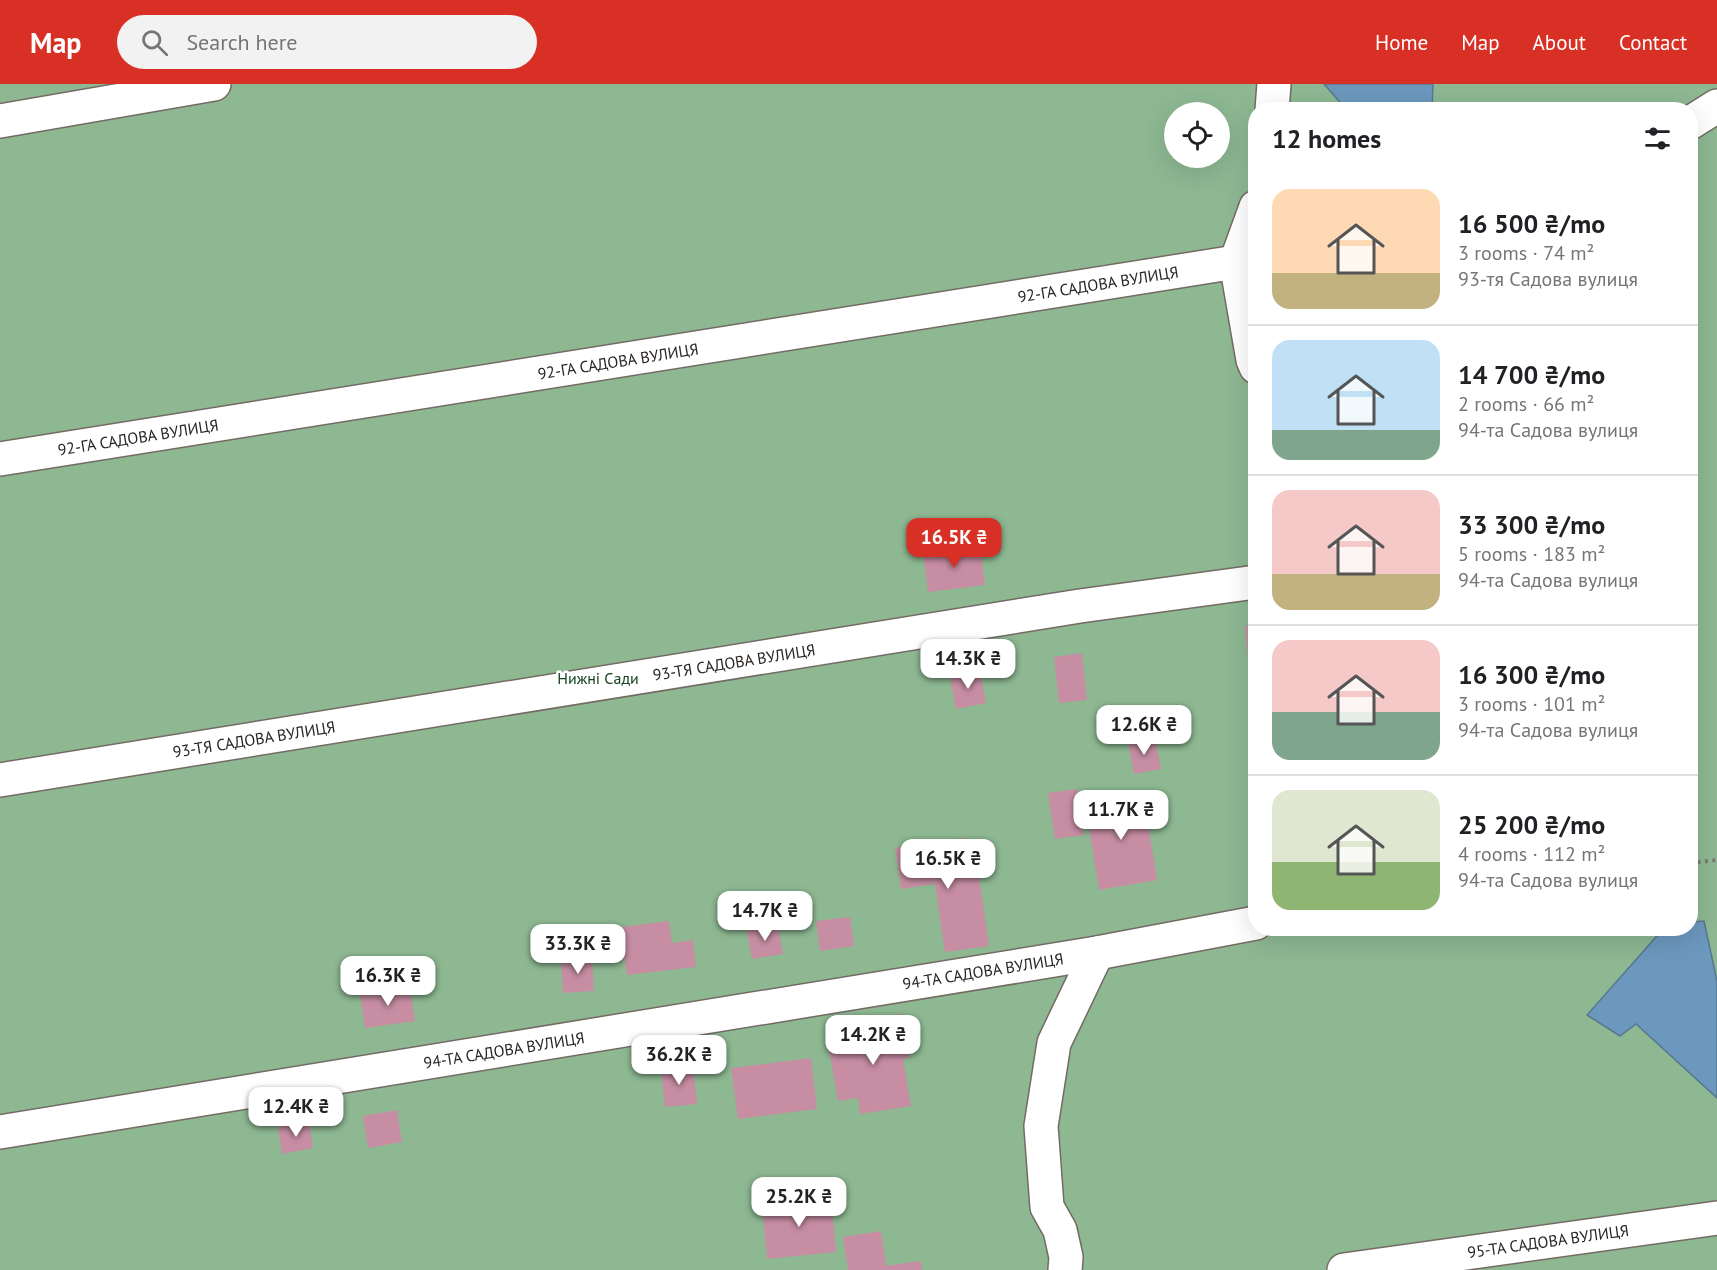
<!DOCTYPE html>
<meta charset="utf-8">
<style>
body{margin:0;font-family:"PT Sans",sans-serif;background:#f2f2f2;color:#202124;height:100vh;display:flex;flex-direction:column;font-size:22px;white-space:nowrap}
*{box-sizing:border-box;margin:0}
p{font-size:20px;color:#757577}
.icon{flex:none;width:33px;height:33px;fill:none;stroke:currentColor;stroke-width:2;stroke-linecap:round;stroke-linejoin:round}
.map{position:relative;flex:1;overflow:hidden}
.sheet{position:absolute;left:1248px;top:18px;width:450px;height:834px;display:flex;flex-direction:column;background:#fff;border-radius:24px;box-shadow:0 6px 24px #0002}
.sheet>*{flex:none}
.buttons{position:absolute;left:1164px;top:18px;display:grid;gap:12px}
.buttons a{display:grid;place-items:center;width:66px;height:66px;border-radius:50%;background:#fff;box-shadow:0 6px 24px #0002;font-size:30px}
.price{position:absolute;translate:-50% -51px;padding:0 14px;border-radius:12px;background:#fff;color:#222;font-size:20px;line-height:39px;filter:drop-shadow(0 2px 3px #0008)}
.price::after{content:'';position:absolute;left:50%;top:36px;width:18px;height:14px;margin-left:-9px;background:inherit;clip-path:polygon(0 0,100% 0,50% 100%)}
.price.current{background:#d93025;color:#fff}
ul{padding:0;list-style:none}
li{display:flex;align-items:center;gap:18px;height:150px;padding:0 24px}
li+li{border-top:2px solid #e0e0e0}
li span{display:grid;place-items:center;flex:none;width:168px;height:120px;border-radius:18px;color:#555}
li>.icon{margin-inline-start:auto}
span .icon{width:72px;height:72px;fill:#fffc;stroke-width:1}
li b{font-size:26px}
h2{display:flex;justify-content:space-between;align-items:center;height:72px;padding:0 24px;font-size:26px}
header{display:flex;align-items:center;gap:36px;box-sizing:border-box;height:84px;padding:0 30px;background:#d93025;color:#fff}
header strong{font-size:28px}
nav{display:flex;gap:33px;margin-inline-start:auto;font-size:21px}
.search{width:420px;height:54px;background:#f2f2f2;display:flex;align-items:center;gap:15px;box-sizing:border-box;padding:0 21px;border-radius:33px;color:#757577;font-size:22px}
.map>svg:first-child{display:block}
.green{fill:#8db892;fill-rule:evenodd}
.water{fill:#6c98be;stroke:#58768f;stroke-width:1.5}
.building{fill:#c78ea3}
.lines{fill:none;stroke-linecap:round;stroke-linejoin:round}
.minor-casing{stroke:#746a64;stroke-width:36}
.path{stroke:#807973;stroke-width:4;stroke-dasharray:3 4.5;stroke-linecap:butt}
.minor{stroke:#fff;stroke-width:33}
.labels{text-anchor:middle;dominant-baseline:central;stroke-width:5;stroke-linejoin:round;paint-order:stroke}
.street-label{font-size:16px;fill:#292522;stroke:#fff}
.park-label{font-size:16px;fill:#13431d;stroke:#fff}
</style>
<header>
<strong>Map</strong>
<div class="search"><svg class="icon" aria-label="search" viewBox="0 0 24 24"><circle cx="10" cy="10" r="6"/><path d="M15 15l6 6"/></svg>Search here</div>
<nav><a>Home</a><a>Map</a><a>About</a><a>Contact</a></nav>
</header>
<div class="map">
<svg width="1717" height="1186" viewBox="0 0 1717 1186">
<rect width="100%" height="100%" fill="#e7dcd4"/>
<path class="green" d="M0,0H1717V1186H0ZM1256,26H1690V844H1256ZM1174,28H1220V74H1174Z"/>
<g class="water">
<path d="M1324,0H1433L1432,25H1346Z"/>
<path d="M1704,837L1717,897V1014L1636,940L1620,952L1587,931L1663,845L1690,844L1691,838Z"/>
</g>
<g class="building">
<path d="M980,462L985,501L928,508L923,469Z"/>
<path d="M1256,541V573L1248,574L1245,542Z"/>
<path d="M1082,569L1087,616L1059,619L1054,573Z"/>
<path d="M980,587L986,619L956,625L950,592Z"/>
<path d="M1249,613H1256V664L1252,665Z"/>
<path d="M1155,653L1161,685L1134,690L1128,658Z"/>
<path d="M1077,705L1084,751L1055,755L1048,709Z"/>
<path d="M1143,708L1157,796L1099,806L1085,718Z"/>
<path d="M964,754L970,788L978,786L989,862L945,868L935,800L901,805L895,764Z"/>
<path d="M850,833L854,862L820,867L816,837Z"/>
<path d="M669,837L672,859L693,856L696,883L627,891L621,843Z"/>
<path d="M778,841L783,870L752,875L747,847Z"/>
<path d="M592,873L594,907L563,909L561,875Z"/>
<path d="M410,902L415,937L365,944L360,909Z"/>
<path d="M902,930L909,974L903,975L911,1022L860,1030L858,1014L838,1017L828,959L863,954L860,937Z"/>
<path d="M811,974L817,1025L738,1035L731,984Z"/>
<path d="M693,982L697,1020L665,1023L661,985Z"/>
<path d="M397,1026L402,1058L368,1064L363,1032Z"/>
<path d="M309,1037L313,1064L282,1070L278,1043Z"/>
<path d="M831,1114L836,1168L767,1175L762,1121Z"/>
<path d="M881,1147L886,1182L921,1177L922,1186H848L843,1153Z"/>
</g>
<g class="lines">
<g class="minor-casing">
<g id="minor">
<path d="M1272,26L1274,0"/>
<path d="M0,37L214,0"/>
<path d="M1690,39L1717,22"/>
<path d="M1256,123L1236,178L1253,276L1256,283"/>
<path d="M0,375L1236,178"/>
<path d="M0,696L1080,522L1256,498"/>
<path d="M0,1048L1097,869L1256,839"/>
<path d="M1065,1186L1066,1173L1060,1146L1047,1123L1041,1042L1054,959L1097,869"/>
<path d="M1344,1186L1717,1134"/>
</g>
</g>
<path class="path" d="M1690,779L1717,776"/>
<use href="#minor" class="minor"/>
</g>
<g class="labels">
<g class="street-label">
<text transform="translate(1098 200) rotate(-9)">92-ГА САДОВА ВУЛИЦЯ</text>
<text transform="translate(618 277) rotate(-9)">92-ГА САДОВА ВУЛИЦЯ</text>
<text transform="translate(138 353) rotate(-9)">92-ГА САДОВА ВУЛИЦЯ</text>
<text transform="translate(734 578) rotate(-9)">93-ТЯ САДОВА ВУЛИЦЯ</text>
<text transform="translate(254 655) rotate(-9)">93-ТЯ САДОВА ВУЛИЦЯ</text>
<text transform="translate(983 887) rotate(-9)">94-ТА САДОВА ВУЛИЦЯ</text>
<text transform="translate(504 966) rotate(-9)">94-ТА САДОВА ВУЛИЦЯ</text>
<text transform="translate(1548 1157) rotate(-8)">95-ТА САДОВА ВУЛИЦЯ</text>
</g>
<g class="park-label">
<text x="598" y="594">Нижні Сади</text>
</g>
</g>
</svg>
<div class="buttons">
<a><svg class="icon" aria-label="locate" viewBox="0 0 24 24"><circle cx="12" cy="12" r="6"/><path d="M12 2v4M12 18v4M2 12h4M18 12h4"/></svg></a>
</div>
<b class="price current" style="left:954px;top:485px">16.5K ₴</b>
<b class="price" style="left:968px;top:606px">14.3K ₴</b>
<b class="price" style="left:1144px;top:672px">12.6K ₴</b>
<b class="price" style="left:1121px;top:757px">11.7K ₴</b>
<b class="price" style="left:948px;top:806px">16.5K ₴</b>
<b class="price" style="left:765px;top:858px">14.7K ₴</b>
<b class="price" style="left:578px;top:891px">33.3K ₴</b>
<b class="price" style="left:388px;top:923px">16.3K ₴</b>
<b class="price" style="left:873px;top:982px">14.2K ₴</b>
<b class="price" style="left:679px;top:1002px">36.2K ₴</b>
<b class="price" style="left:296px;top:1054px">12.4K ₴</b>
<b class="price" style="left:799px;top:1144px">25.2K ₴</b>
<section class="sheet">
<h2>12 homes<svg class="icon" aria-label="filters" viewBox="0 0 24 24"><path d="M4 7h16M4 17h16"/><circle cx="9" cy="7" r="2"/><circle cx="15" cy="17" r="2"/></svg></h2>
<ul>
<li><span style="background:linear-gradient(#ffd9b3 70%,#c2b280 0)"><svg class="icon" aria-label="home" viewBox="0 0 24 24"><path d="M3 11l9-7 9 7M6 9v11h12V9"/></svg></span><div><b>16 500 ₴/mo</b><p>3 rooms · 74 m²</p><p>93-тя Садова вулиця</p></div></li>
<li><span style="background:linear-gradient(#bfe0f5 75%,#7fa58c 0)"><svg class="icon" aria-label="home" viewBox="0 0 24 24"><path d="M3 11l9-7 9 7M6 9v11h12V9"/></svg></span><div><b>14 700 ₴/mo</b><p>2 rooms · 66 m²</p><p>94-та Садова вулиця</p></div></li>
<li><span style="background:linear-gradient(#f6c9c9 70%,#c2b280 0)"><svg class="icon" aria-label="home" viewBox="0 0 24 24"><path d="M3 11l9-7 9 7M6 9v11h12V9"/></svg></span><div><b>33 300 ₴/mo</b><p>5 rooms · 183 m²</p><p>94-та Садова вулиця</p></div></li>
<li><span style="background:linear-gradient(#f6c9c9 60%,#7fa58c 0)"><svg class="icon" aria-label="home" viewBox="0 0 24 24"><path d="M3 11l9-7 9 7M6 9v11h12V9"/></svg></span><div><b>16 300 ₴/mo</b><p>3 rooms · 101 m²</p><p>94-та Садова вулиця</p></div></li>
<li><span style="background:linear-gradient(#dfe7d0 60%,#8fb573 0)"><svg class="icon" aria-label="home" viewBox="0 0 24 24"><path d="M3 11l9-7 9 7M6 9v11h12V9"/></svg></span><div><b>25 200 ₴/mo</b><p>4 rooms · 112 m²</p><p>94-та Садова вулиця</p></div></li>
</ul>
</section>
</div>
